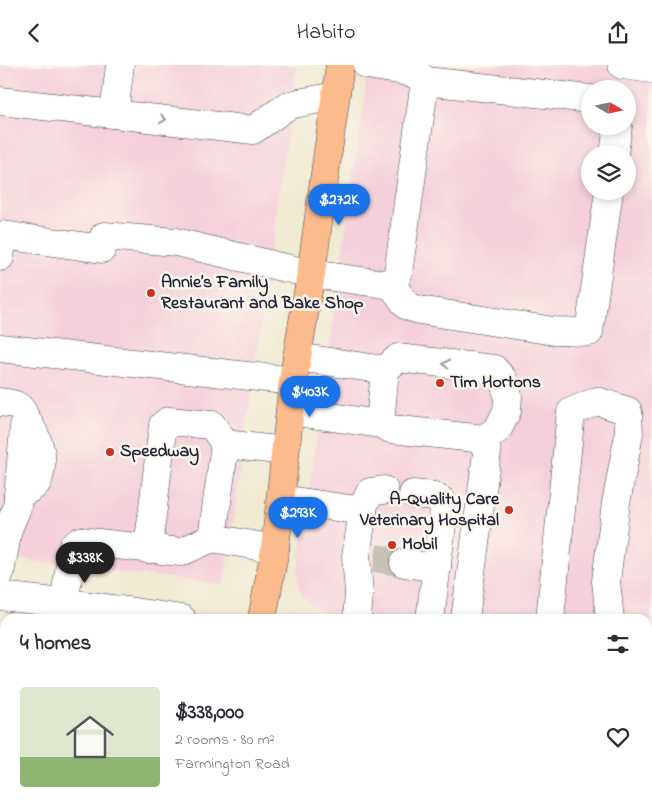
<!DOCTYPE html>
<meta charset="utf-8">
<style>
body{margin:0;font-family:"Indie Flower",sans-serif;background:#f2f2f3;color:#2b2b33;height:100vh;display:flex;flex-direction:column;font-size:19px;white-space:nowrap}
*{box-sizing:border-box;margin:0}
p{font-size:16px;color:#7c7c81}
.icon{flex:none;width:28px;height:28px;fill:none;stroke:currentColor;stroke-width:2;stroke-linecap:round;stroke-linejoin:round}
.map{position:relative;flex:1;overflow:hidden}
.panel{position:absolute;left:0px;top:549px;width:652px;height:196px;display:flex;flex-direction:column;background:#fff;border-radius:15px 15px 0 0;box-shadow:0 2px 8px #0003}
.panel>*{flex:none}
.needle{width:32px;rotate:99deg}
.controls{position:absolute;left:581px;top:15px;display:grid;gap:10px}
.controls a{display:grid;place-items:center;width:55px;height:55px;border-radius:50%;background:#fff;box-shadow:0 2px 8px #0003;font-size:25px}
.price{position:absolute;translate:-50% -42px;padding:0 11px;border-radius:18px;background:#1a73e8;color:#fff;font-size:16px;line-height:32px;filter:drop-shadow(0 1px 2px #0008)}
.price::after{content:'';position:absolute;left:50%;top:30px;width:15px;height:11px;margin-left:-8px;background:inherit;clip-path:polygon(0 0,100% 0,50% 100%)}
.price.selected{background:#222;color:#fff}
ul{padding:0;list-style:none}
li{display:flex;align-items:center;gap:15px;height:125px;padding:0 20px}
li+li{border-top:1px solid #e1e1e2}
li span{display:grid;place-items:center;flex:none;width:140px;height:100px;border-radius:5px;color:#555}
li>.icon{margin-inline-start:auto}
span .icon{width:60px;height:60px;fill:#fffc;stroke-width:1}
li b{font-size:21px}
h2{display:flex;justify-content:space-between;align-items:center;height:60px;padding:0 20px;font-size:21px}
header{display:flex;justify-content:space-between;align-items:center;height:65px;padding:0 20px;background:#fff;font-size:22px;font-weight:600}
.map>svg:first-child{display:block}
.built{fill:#f5cfda;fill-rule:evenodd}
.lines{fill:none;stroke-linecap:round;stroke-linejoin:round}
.minor-tunnel{stroke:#c7c2b3;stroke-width:28;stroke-dasharray:28 14;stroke-linecap:butt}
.minor-casing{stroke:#414052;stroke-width:29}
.major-casing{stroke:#414052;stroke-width:29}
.minor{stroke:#fff;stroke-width:28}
.major{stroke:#fbbb8d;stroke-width:28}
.oneway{stroke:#9c9ca7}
.poi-dot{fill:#c8321e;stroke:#fbf7ec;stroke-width:2}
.labels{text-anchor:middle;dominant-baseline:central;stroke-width:5;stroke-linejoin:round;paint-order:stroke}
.poi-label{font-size:18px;font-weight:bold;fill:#22223b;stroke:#fbf7ec;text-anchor:start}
</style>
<header><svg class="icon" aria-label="back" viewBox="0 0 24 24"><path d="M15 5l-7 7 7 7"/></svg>Habito<svg class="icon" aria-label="share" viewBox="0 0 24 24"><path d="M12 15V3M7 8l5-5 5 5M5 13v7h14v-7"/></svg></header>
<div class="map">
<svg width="652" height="744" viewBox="0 0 652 744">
<rect width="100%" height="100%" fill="#fbf7ec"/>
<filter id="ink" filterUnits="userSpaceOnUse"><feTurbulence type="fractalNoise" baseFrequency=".02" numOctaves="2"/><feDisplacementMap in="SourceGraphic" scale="10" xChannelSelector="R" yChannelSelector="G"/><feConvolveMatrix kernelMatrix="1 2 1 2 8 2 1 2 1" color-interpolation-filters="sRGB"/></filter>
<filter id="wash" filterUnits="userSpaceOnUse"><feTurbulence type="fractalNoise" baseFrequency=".0096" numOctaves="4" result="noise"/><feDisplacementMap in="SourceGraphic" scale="20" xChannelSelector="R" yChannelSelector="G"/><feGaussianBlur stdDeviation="1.12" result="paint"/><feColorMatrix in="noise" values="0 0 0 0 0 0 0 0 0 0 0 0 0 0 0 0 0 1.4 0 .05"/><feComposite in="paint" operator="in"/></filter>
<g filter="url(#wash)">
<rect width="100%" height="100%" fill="#f0ead1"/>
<g class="built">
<path d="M0,0H297L224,520L0,492Z"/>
<path d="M369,0H652V586H648V554H359L347,553L325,548L313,542L304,534L298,521V503ZM590,24H628V61H590ZM590,89H628V126H590Z"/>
<path d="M0,557L5,558V740H212L211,744H0Z"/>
<path d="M279,740H556L555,744H278Z"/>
</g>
</g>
<g filter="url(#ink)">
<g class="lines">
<path class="minor-tunnel" d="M375,493L404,498"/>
<g class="minor-casing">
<g id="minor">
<path d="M622,0L652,4"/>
<path d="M425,16L590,34"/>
<path d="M0,36L253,65L289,40L335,31"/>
<path d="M114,49L120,0"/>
<path d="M614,89L618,61"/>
<path d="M0,192L3,170L102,184L104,171L176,177L311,209L392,220L398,209L425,16L419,10L398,5L367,0"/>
<path d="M392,220L407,241L419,245L554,266L589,267L609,126"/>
<path d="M0,283L293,316"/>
<path d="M297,292L385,305"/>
<path d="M0,337C13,339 20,338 25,352L17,443L8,464L0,508"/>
<path d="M290,346L380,359L391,364L484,374L498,364L507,346L508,331L503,314L494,304L398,293L385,305L380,359"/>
<path d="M413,429L434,431L442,436L444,444L430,554"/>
<path d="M18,430C25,426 34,423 38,416C39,414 39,411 40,408C45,389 37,372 27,355"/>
<path d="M281,434L363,446"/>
<path d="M212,473L275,484"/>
<path d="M148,484L163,360L168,356L212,360L225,379"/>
<path d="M404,498L437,503"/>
<path d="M0,531L100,542L182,554"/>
<path d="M64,538L73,481L80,476L181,487L212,473L225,379L285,386"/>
<path d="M357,554L359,528L356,491L364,440L370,427L384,425"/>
<path d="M465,554L487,388L484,374"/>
<path d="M550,554L571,347L597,336L628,346L629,369L616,438L606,516L610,554"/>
<path d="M0,629L5,630"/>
<path d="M0,688L5,689"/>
<path d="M148,744L149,740"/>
<path d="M335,744V740"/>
<path d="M544,744V740"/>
</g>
</g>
<g class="major-casing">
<g id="major">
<path d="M262,554L275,484L293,316L311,209L340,0"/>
<path d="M648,609L652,610"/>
<path d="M237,744V740"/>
</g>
</g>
<use href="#minor" class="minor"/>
<use href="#major" class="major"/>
</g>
<defs><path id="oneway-chevron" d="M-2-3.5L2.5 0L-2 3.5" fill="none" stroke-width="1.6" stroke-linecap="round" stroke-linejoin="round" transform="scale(1.25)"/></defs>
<g class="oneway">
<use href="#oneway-chevron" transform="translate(163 54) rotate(7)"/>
<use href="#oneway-chevron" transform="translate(446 299) rotate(-174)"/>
</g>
</g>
<g class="poi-dot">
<circle cx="151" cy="228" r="5"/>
<circle cx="440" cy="318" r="5"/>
<circle cx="110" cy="387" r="5"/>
<circle cx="509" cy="445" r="5"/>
<circle cx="392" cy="480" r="5"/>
</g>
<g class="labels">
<g class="poi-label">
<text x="161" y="218">Annie’s Family<tspan x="161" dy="21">Restaurant and Bake Shop</tspan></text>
<text x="450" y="318">Tim Hortons</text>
<text x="120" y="387">Speedway</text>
<text x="499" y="435" text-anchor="end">A-Quality Care<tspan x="499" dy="21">Veterinary Hospital</tspan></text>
<text x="402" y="480">Mobil</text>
</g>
</g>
</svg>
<div class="controls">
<a><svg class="needle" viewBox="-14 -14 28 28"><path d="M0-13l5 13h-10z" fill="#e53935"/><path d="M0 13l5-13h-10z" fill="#7c7c81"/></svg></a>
<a><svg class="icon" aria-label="layers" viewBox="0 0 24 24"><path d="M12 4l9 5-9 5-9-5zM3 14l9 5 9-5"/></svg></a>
</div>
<b class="price" style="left:339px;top:161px">$272K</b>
<b class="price" style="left:310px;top:353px">$403K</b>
<b class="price" style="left:298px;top:474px">$293K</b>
<b class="price selected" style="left:85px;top:519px">$338K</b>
<section class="panel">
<h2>4 homes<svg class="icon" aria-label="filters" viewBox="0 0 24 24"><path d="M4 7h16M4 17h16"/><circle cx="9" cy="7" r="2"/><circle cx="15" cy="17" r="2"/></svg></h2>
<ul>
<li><span style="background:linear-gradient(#dfe7d0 70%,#8fb573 0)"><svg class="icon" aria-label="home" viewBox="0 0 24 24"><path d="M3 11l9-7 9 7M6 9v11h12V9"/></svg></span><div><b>$338,000</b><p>2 rooms · 80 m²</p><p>Farmington Road</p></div><svg class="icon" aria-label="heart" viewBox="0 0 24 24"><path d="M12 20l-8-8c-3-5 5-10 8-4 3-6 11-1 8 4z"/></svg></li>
</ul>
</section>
</div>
